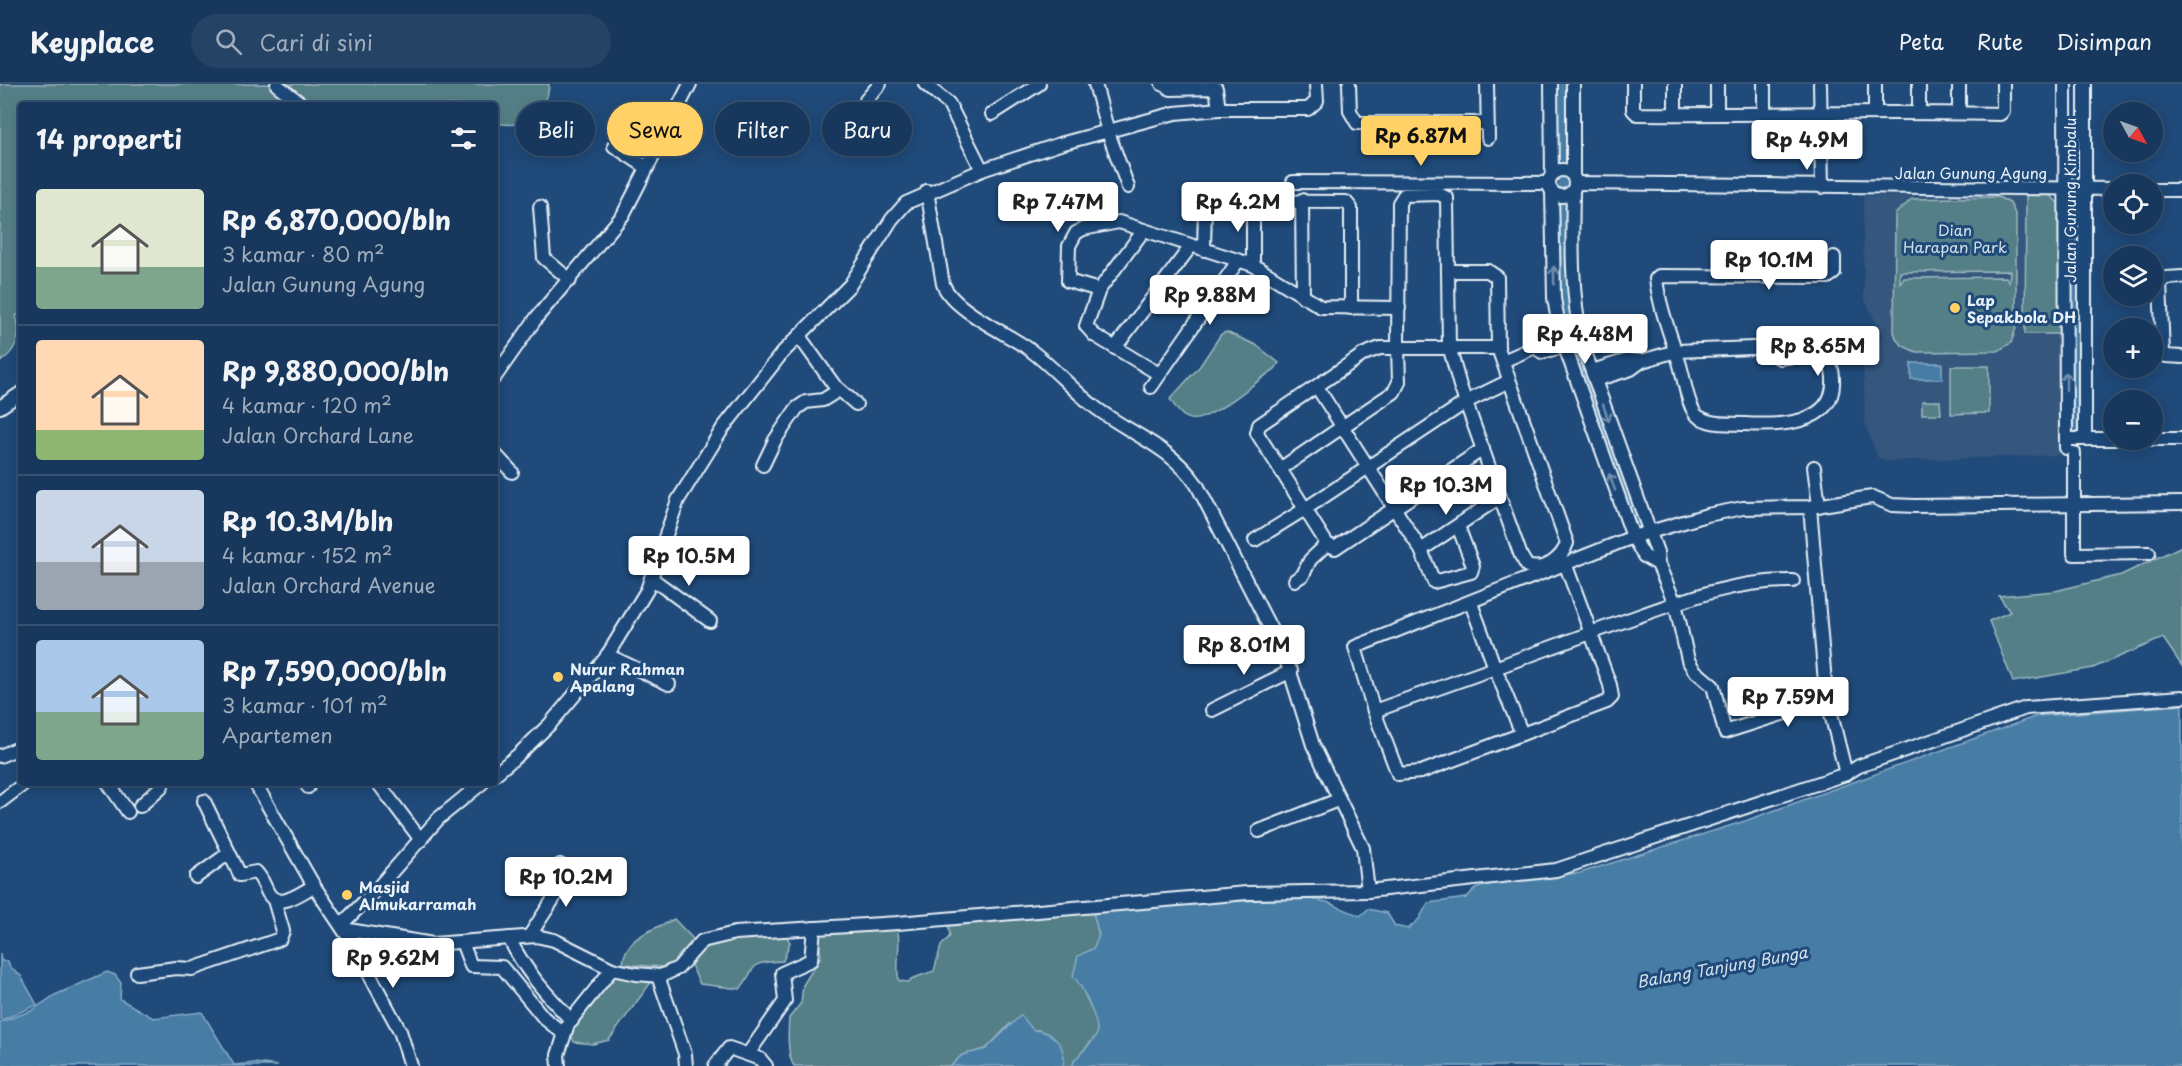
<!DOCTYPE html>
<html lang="id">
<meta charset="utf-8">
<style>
body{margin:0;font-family:"Playpen Sans",sans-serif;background:#244365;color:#f1f3f6;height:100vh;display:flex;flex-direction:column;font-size:22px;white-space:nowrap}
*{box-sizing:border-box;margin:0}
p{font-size:20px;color:#9eacbb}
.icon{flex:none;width:33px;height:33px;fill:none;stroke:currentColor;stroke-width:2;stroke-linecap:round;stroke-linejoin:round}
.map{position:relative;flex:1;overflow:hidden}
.sheet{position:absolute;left:18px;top:18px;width:480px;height:684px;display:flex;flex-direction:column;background:#17385c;border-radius:6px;box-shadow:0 3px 15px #0003,0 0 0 2px #365272}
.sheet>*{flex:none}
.top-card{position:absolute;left:516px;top:18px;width:570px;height:54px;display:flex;gap:12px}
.needle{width:39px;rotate:130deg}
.tools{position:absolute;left:2103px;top:18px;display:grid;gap:12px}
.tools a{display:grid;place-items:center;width:60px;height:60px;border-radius:50%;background:#17385c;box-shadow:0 3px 15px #0003,0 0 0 2px #365272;font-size:30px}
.price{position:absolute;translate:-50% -51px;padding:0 14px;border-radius:6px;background:#fff;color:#222;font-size:20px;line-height:39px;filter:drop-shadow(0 2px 3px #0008)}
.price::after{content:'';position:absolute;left:50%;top:36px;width:18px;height:14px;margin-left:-9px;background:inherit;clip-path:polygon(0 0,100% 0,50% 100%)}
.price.active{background:#ffd166;color:#111}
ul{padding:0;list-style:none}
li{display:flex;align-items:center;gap:18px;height:150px;padding:0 18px}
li+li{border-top:2px solid #365272}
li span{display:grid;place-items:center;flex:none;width:168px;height:120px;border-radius:6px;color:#555}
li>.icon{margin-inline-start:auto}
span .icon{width:72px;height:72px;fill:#fffc;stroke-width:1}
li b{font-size:26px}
h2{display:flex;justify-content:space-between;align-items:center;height:72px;padding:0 18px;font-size:26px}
.tag{padding:0 21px;border-radius:27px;background:#17385c;box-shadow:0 3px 15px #0003,0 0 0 2px #365272;font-size:21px;line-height:54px}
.tag.active{background:#ffd166;color:#111}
header{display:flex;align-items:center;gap:36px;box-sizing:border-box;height:84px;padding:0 30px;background:#17385c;border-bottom:2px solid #365272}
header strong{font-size:28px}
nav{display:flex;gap:33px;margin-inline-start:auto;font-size:21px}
.search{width:420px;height:54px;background:#244365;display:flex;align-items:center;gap:15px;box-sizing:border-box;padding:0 21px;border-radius:33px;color:#9eacbb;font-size:22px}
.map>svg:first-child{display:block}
.built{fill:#34577d}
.green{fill:#547f87;stroke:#9eb8c0;stroke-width:1.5;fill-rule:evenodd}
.water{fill:#477da4;stroke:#87abc6;stroke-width:1.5}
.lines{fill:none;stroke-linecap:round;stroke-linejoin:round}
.stream{stroke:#87abc6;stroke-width:2}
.canal{stroke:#477da4;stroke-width:9}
.minor-casing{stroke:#e8f1f8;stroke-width:16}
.minor{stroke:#1f4a7a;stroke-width:12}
.oneway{stroke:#6f8dac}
.poi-dot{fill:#ffd166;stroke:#1f4a7a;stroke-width:2}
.labels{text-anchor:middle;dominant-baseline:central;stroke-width:6;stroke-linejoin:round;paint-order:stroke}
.street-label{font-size:15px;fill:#e8f1f8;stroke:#1f4a7a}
.park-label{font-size:15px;fill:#d2e0e7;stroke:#1f4a7a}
.poi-label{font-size:15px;font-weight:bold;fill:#e8f1f8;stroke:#1f4a7a;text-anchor:start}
.water-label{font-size:16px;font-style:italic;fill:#d0e0eb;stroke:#1f4a7a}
</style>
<header>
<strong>Keyplace</strong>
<div class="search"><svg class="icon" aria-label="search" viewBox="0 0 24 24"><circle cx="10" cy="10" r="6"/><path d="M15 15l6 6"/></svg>Cari di sini</div>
<nav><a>Peta</a><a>Rute</a><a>Disimpan</a></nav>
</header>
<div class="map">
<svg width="2182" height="982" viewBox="0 0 2182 982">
<rect width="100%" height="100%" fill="#1f4a7a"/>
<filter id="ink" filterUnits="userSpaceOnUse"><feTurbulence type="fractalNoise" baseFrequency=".0167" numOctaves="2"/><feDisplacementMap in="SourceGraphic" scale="12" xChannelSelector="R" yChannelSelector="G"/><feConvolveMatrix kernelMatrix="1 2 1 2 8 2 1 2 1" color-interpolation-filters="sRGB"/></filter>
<g filter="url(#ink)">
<path class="built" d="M2050,111L2060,195V371L1888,377L1878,374L1865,341L1863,269L1866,259L1882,251L1864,214L1863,112Z"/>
<g class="green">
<path d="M0,0H549V1C547,30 523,47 495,38V21H21V229L16,232C22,250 17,267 0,278Z"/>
<path d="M2026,111H2050L2059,120L2060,250H2025Z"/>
<path d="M1998,113L2010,119L2016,132V244L2011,259L1998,267L1916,268L1903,262L1897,256L1894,248L1895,130L1912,115ZM2010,187L2009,198L2006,193L1904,194L1900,200V188Z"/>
<path d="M1226,248L1256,261L1279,279L1275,285C1258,295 1209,340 1190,335C1181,333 1175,323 1170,315L1200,282L1221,250Z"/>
<path d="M1951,282H1989V329L1951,330Z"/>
<path d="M1922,317H1940L1941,330H1922Z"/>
<path d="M2182,462V582L2163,554L2093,584L2013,598L1989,537L2010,528L1999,512L2055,507L2121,491Z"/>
<path d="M1093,828L1099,851L1079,898L1098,939L1097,951L1074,977L1073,982H1063L1039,946H1033L1025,938L1010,940L986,965L962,971L951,982H794C787,972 788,947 789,934L801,919L803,901L821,872L817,846L897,843C902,861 895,879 899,897L909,898L911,895L934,887L941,862L950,852L948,839Z"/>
<path d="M674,835L694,856L677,879L662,883L623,880C624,853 653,846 674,835Z"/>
<path d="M788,850L786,852L790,858L783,877C746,878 758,883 740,905L700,900L690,879L704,857Z"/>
<path d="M612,888L650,892L652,897L609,956L593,960L574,958C562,939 600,903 612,888Z"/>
</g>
<g class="water">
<rect x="1911" y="279" width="31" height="16"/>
<path d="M2182,621V982H1073L1074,977C1080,969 1091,961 1096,952C1102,942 1081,900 1073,892L1078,872L1094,864L1099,851L1093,828L1156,821L1304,814L1327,818L1360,832L1368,825L1387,829L1395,842L1408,845L1419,835L1428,819L1466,814L1475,805L1494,799L1580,789L1745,737L2037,632Z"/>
<path d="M0,869L1,877H8L10,883L21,892L37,921L2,936L0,935Z"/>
<path d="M107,888L115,891L121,899L120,915L153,934L202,928L234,981L255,979L278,982H0V938L31,927L55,911Z"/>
<path d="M1021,931L1033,946C1052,946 1068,963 1063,982H951L962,971L986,965Z"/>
</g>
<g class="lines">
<path class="stream" d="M2078,80L2079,0"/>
<g class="canal">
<path d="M1564,0C1564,84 1555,184 1575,264L1640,439"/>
<path d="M2074,349L2078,80"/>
</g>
<g class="minor-casing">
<g id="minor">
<path d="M925,0L949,20L982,86"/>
<path d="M1095,0L1108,48L1128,103"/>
<path d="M1162,0L1171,5L1216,4L1219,25"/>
<path d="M1349,0L1350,27L1357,39H1487"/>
<path d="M1487,0L1488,54"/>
<path d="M1551,0L1552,91"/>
<path d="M1573,0V91"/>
<path d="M1633,0V26L1637,30C1758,31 1879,27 2000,30L2003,27V0"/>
<path d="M1820,0L1822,103"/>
<path d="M2065,0L2066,364"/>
<path d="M277,1L303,21"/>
<path d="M866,16L880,0"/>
<path d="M1717,28V0"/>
<path d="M1675,29V0"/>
<path d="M1764,29V0"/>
<path d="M1875,29V0"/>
<path d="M1919,29V0"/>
<path d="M1959,29V0"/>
<path d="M992,30L1039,0"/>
<path d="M614,62L646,83"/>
<circle cx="1562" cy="99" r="13"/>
<path d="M1293,98L1549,99"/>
<path d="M1576,99L2114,105"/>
<path d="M2152,106H2182"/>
<path d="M927,107L943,200C952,225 1004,248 1026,263C1052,281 1071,305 1096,324C1132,351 1170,362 1197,401L1286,575L1313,661L1363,764L1368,807"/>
<path d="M1552,107L1554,214L1560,249L1633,453L1644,472L1658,480"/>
<path d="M1573,107C1572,159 1571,209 1582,260L1657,468L1658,480L1675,519L1688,576L1694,586L1713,602L1725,648L1785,629L1810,617L1808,607"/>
<path d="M1302,116L1303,213"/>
<path d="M540,123L544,174L570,196"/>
<path d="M1144,146L1099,206L1086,242L1094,251L1159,290"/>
<path d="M1204,166L1205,122L1211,117L1346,118L1351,124V224"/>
<path d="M1253,181V116"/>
<path d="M1449,187H1488L1497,193L1498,264L1567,459C1562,475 1544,488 1527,482L1521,472L1460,302L1449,262L1447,114L1439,110L1404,111L1399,119L1398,264H1498"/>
<path d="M2182,193L2166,194L2160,199L2163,269L2166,272L2182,273"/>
<path d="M1099,206L1068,197L1069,162L1076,149L1083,145L1119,138L1253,181L1321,223L1399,224"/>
<path d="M799,252L834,301L856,320"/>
<path d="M1535,263L1542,268L1563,263"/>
<path d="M1115,264L1191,162"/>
<path d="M1503,277L1535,263L1538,255L1560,249"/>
<path d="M1592,287L1628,276L1642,277"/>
<path d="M495,293L537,233L623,131L690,0"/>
<path d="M1595,296L1631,285L1642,277L1676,267L1753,264H1761L1780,274L1818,268C1828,274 1833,283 1833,295C1836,342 1776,342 1744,340C1727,339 1709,342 1695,330C1686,315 1685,298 1680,281C1671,252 1660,226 1656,195L1659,192L1828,193L1834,189V173"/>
<path d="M1151,303L1238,177"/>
<path d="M1317,303L1421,466L1500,413"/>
<path d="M0,323L21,309"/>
<path d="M2066,355H2114"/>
<path d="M2085,355V0"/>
<path d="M2152,355H2182"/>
<path d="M1483,365L1335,464L1327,460L1305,425L1466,318L1509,297"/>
<path d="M2074,369V470L2149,469"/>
<path d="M495,370L512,388"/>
<path d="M763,381L775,356L797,324L806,318L823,316L839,306"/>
<path d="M1814,383L1819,422"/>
<path d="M1810,423L1826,610L1846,690"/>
<path d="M1255,456L1305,425L1280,385L1394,308L1399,298L1398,264H1380L1364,270L1259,341L1257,349L1280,385"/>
<path d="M1421,466L1434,498L1471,488L1473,482L1458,442"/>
<path d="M1565,479L1610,601L1612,613L1607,618L1522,650L1495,584C1541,567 1587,550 1633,534C1686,515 1737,496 1793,497"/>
<path d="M651,494L710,537"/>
<path d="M1295,496L1303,491L1310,476L1327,460"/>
<path d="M607,571L669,600"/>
<path d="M1212,626L1291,587"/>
<path d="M1374,627L1495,584L1471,519"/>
<path d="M1522,650L1421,688L1398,690L1374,627L1355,563L1633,453L1707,431L1743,424L1810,423L1865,414L1873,413L1892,421L1915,422L2182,419"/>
<path d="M0,672L21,663"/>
<path d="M495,690L518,671L550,640L605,575L647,506L678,416L723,344L782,269L850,201L892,135L906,119L982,86L1060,60L1175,29L1219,25H1308L1317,17L1316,0"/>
<path d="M108,699L128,728"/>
<path d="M255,699L314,802L353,860L400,947L411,982"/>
<path d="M306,699L308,703"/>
<path d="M378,699L421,756"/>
<path d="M204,717L240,791L256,788C262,794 264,801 268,809C279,827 300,809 314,802"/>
<path d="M0,718L25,699"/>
<path d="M140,722L162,702"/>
<path d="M1259,747L1338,716"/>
<path d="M196,793L229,769"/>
<path d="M341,841L375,807L439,734L482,699"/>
<path d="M343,845L433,860L536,852L554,856L612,885L636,890L661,892L678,884L702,857L735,849L898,839L1247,809L1368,807L1556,786L1846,690L1859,682L2026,624L2182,613"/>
<path d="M530,851L556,811L560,781"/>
<path d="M509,854C524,886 547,911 572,937"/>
<path d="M462,858L471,882L502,883L544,934L564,950"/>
<path d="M137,889L176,884L192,885L280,855L283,847L274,816"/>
<path d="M658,892L685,970L686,982"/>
<path d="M748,970L785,917L782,889L811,876L814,844"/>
<path d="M559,982L558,971L568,940L612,885"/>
<path d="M715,982L729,964L760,975L766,982"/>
</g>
</g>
<use href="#minor" class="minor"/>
</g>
<defs><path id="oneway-shaft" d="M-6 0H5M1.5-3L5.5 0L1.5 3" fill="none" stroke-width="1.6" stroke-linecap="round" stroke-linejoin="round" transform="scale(1.5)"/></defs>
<g class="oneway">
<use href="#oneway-shaft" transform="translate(1554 191) rotate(-91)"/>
<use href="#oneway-shaft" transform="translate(2066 297) rotate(-90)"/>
<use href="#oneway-shaft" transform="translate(1606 329) rotate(71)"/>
<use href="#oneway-shaft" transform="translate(1612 398) rotate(-110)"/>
</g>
</g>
<g class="poi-dot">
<circle cx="1955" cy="224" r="6"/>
<circle cx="558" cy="593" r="6"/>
<circle cx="347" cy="811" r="6"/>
</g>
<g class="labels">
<g class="street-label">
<text x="1971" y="88">Jalan Gunung Agung</text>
<text transform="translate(2069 116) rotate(-90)">Jalan Gunung Kimbalu</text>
</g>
<g class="park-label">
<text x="1955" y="145">Dian<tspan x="1955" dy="17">Harapan Park</tspan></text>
</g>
<g class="poi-label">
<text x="1967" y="215">Lap<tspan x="1967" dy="17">Sepakbola DH</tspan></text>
<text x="570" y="584">Nurur Rahman<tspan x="570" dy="17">Apalang</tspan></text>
<text x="359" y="802">Masjid<tspan x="359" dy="17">Almukarramah</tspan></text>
</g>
<g class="water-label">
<text transform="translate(1722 882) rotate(-10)">Balang Tanjung Bunga</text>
</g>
</g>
</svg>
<div class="tools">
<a><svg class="needle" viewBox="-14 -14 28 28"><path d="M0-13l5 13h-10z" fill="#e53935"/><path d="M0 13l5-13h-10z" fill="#9eacbb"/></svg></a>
<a><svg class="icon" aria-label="locate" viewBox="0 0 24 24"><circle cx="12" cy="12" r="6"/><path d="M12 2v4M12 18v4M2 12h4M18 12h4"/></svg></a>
<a><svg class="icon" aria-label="layers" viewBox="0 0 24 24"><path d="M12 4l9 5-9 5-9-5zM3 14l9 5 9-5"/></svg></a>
<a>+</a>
<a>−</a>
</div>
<b class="price active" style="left:1421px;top:83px">Rp 6.87M</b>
<b class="price" style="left:1807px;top:87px">Rp 4.9M</b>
<b class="price" style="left:1058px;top:149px">Rp 7.47M</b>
<b class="price" style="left:1238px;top:149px">Rp 4.2M</b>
<b class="price" style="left:1769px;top:207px">Rp 10.1M</b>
<b class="price" style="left:1210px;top:242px">Rp 9.88M</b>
<b class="price" style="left:1585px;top:281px">Rp 4.48M</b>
<b class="price" style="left:1818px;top:293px">Rp 8.65M</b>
<b class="price" style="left:1446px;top:432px">Rp 10.3M</b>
<b class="price" style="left:689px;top:503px">Rp 10.5M</b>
<b class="price" style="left:1244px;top:592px">Rp 8.01M</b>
<b class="price" style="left:1788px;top:644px">Rp 7.59M</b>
<b class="price" style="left:566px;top:824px">Rp 10.2M</b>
<b class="price" style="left:393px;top:905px">Rp 9.62M</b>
<div class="top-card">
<a class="tag">Beli</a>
<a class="tag active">Sewa</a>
<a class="tag">Filter</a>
<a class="tag">Baru</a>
</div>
<section class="sheet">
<h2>14 properti<svg class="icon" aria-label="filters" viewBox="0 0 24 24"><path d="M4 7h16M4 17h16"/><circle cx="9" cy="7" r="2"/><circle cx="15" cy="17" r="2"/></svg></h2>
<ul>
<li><span style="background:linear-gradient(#dfe7d0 65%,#7fa58c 0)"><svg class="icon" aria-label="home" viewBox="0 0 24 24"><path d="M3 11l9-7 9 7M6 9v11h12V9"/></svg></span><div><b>Rp 6,870,000/bln</b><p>3 kamar · 80 m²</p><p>Jalan Gunung Agung</p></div></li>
<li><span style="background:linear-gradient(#ffd9b3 75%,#8fb573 0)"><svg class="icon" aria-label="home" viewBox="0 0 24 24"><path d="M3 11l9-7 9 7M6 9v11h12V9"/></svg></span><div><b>Rp 9,880,000/bln</b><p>4 kamar · 120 m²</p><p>Jalan Orchard Lane</p></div></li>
<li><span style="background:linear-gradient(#c9d6e8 60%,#9aa5b1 0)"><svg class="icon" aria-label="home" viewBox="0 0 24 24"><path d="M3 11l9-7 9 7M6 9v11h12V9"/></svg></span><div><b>Rp 10.3M/bln</b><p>4 kamar · 152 m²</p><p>Jalan Orchard Avenue</p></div></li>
<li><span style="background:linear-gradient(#a9c7e8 60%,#7fa58c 0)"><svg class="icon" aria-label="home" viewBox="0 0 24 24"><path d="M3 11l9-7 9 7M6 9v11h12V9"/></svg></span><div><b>Rp 7,590,000/bln</b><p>3 kamar · 101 m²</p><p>Apartemen</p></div></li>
</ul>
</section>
</div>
